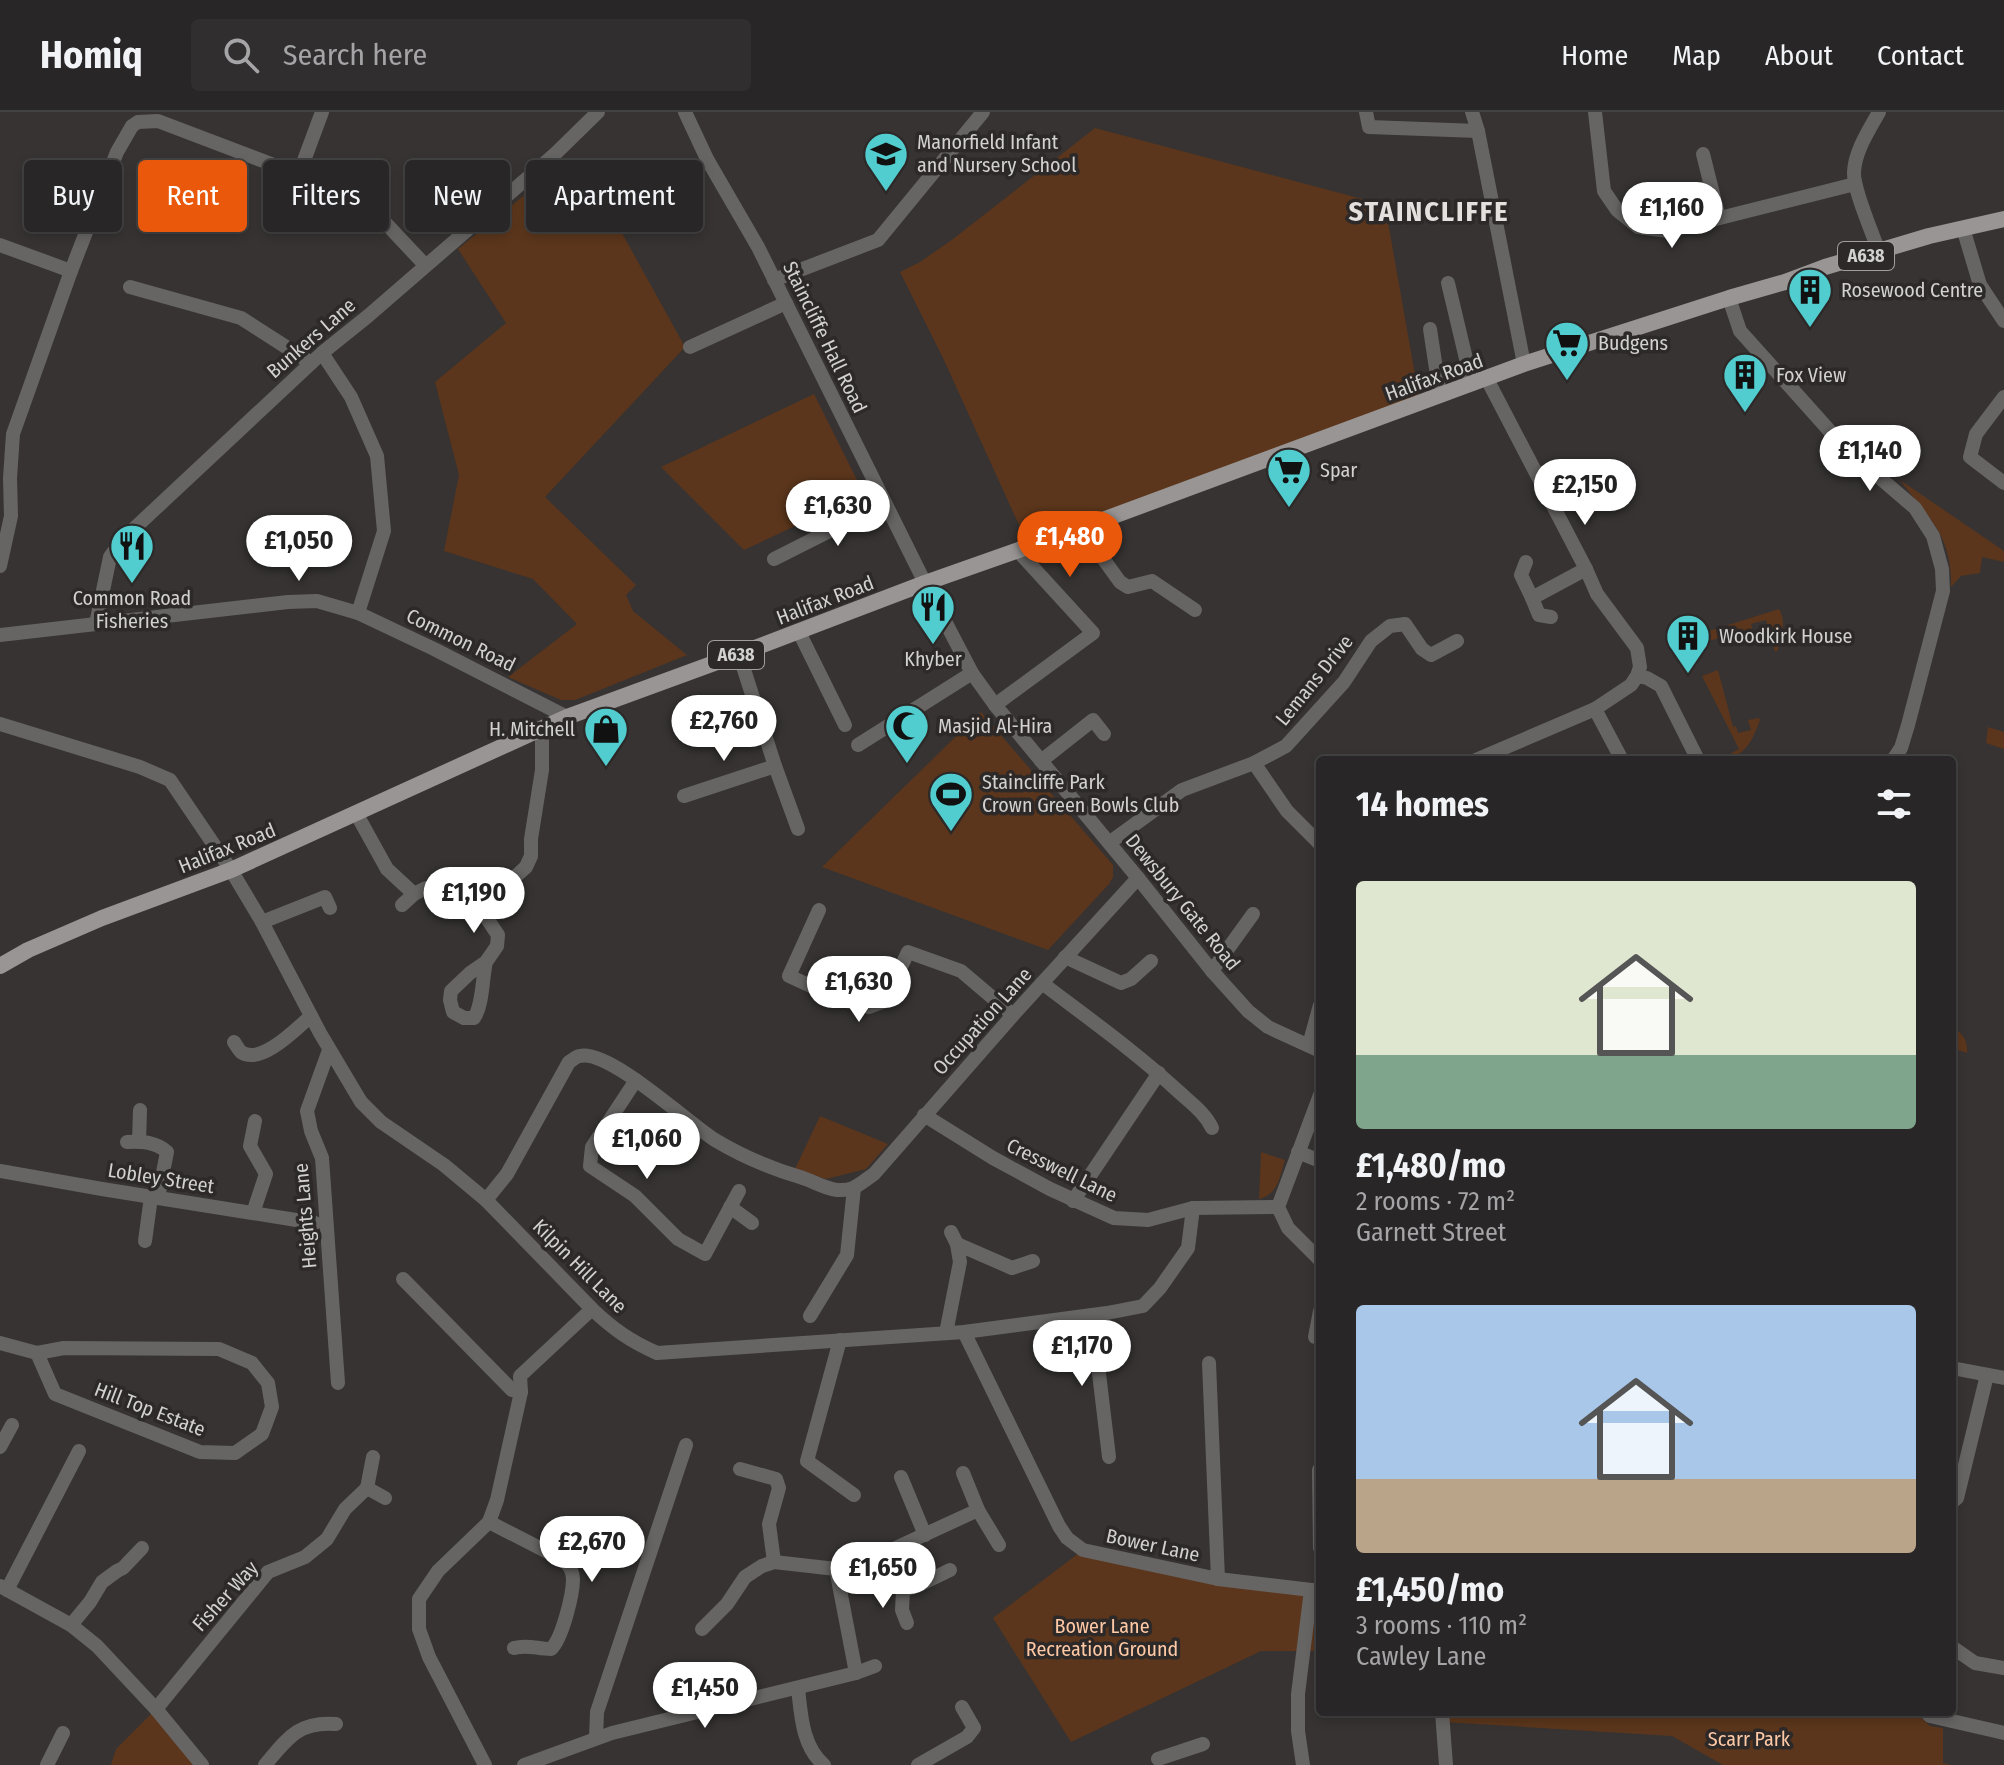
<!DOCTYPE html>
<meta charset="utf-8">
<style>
body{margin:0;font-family:"Fira Sans Condensed",sans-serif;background:#302e2e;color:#f1f3f6;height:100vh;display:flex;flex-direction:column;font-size:30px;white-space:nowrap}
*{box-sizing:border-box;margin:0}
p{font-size:26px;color:#a5a5a7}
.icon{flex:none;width:44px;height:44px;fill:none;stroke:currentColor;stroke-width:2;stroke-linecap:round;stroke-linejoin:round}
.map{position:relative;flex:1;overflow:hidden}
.details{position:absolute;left:1316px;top:644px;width:640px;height:960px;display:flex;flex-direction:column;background:#282626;border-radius:8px;box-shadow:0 4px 12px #0003,0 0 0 2px #444343}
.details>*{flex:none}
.banner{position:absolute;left:24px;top:48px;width:760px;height:72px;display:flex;gap:16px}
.price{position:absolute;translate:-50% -68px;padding:0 18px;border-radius:28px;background:#fff;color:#222;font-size:26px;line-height:52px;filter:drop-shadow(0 2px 4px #0008)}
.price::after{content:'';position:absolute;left:50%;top:48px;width:24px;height:18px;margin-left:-12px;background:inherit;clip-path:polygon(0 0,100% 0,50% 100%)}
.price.selected{background:#ea580c;color:#fff}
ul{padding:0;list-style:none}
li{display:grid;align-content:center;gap:16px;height:424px;padding:0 40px}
li span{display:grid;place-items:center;height:248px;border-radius:8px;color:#555}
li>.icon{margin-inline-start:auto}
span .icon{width:144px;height:144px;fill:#fffc;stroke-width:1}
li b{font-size:34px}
h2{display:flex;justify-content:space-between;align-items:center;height:96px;padding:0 40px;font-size:34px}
.pill{padding:0 28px;border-radius:8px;background:#282626;box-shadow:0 4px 12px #0003,0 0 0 2px #444343;font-size:28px;line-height:72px}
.pill.selected{background:#ea580c;color:#fff}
header{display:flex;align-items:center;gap:48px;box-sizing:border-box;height:112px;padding:0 40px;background:#282626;border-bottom:2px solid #444343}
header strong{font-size:38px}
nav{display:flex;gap:44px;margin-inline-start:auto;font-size:28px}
.search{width:560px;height:72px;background:#302e2e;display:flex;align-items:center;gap:20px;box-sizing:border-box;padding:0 28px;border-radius:8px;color:#a5a5a7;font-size:30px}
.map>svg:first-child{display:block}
.green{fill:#5b361c}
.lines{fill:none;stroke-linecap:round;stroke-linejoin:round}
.minor{stroke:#676564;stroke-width:14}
.major{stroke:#989594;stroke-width:16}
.labels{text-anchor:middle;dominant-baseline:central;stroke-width:7;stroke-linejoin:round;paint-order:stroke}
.shield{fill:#2c2928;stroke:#a09f9e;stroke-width:2}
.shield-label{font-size:18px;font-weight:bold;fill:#d2d1d0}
.poi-label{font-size:20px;fill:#d2d1d0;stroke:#2c2928;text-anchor:start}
.street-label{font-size:20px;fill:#d2d1d0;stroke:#2c2928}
.park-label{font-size:20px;fill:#ffc9a6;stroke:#2c2928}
.district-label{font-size:28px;font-weight:bold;letter-spacing:2px;fill:#e4e0de;stroke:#2c2928}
</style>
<header>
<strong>Homiq</strong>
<div class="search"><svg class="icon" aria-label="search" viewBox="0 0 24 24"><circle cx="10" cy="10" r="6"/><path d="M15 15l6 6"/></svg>Search here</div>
<nav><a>Home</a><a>Map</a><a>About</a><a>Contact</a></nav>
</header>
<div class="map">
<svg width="2004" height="1653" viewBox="0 0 2004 1653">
<rect width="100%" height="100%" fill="#363332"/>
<g class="green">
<path d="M1095,16L1385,93L1420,291L1029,435L943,246L900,160L920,150L953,127Z"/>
<path d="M570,46L617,112L685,235L545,385L636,473L626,483L633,499L687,543L575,588H561L508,565L577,512L533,467L444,439L459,363L435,270L506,211L458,137Z"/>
<path d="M814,282L864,382L744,438L661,355Z"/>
<path d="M1900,368L2004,439V450L1982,445L1980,461L1961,464L1951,475C1952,422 1929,407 1900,368Z"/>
<path d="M1779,497C1787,509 1781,524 1778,538L1775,540L1766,508L1751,512L1755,525L1735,530L1732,523L1704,530L1705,534L1693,537L1690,525Z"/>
<path d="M1718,558L1733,615L1736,614L1738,621L1751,618L1748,608L1759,606L1760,608C1753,627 1749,636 1732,647L1730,642L1739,637L1702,564Z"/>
<path d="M981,600L1113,753V765L1109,772L1048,838L822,755Z"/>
<path d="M1988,615L2004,620V637L1986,631Z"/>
<path d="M1952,917C1963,919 1968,930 1967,941L1952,936Z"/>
<path d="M820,1004L888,1032L866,1057L826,1067L795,1057Z"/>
<path d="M1261,1040L1285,1048C1279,1066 1279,1081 1259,1087Z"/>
<path d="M1083,1438L1320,1479V1539H1261L1071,1630L993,1506Z"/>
<path d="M156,1597L202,1653H111L116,1637Z"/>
<path d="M1574,1600H1915L1930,1614L1943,1616V1651L1951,1653H1723L1672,1624L1443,1610L1442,1602Z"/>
</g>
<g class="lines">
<g class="minor">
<path d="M685,0L707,47L758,135L925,471L972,561L995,593L1138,766L1212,859L1248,899L1268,915L1320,939"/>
<path d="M1366,0L1369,15L1478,19"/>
<path d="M1472,0L1478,19L1524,252"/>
<path d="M1595,0L1604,79L1617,98L1638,115L1668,119L1855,72"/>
<path d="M1879,0C1869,18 1855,39 1854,60C1853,77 1873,122 1879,140"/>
<path d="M1703,42L1719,106"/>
<path d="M299,62L322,0"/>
<path d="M1963,116L1980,173L2004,209"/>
<path d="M0,133L71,159"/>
<path d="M774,168L878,128L983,0"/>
<path d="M1448,171L1472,272"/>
<path d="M130,175L241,206L311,251"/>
<path d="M1729,186L1740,219L1785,269L1844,335L1915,396L1933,424L1942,457L1943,479L1908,613L1901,636L1893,648"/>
<path d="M1430,217L1440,283"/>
<path d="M690,235L786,191"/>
<path d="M322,241L351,285L377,344L384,419L358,501"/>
<path d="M2004,285L1976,322L1970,345L2004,371"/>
<path d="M1081,416L1120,470L1128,475L1152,469L1195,498"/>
<path d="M774,447L885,391"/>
<path d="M1526,450L1521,463L1532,486"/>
<path d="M0,454L11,404L10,366L13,322L71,159L117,40L132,14L138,10L158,9L363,87L425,153"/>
<path d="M1551,505L1539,503L1532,486L1586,457"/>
<path d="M96,512L110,445L124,426L322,241L368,204L555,42L598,0"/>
<path d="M799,520L845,613"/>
<path d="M0,523L288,490L317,489L358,501L434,537L567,605"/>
<path d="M739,542L775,654L798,717"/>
<path d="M1637,564L1647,566L1661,574L1698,648"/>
<path d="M995,593L1093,521L1018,439"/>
<path d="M1595,597L1622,648"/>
<path d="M0,612L140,655L170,668L231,758L262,810L320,921L361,990L381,1010L444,1053L486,1088L592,1197C613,1217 630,1229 657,1241L964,1220L1107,1201L1143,1194L1160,1176L1188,1136L1193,1096"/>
<path d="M858,633L972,561"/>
<path d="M1476,648L1595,597L1631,573L1637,564L1640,555L1637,536L1597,482L1586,457L1487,267"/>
<path d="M1041,649L1093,608L1104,622"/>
<path d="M1254,651L1287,699L1320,732"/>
<path d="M684,684L775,654"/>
<path d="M356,701L387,757L414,782"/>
<path d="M1109,731L1182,678L1254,651L1286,634L1344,570L1371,529L1390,514L1405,512L1422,537L1431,543L1457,529"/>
<path d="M402,793L414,782L426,776"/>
<path d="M819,798L789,864L839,887L869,895L885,889L908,840L961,859L1013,903"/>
<path d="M262,810L325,785L330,796"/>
<path d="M1065,845L1121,871L1131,867L1151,849"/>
<path d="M486,850C482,867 483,893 474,906H464L453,900L450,888L451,879L470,861L486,850L497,834L498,823L480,796L526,755L531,744V727L542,658V617"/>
<path d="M1212,859L1253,802"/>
<path d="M1042,871C1088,906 1136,940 1179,980C1191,991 1205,1001 1212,1016"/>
<path d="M234,930C236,933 238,937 241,940C261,954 297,916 311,904"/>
<path d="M1309,933L1320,893"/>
<path d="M329,938L307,999L311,1019L322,1046L338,1271"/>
<path d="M636,968L592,1035L590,1054L635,1084L678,1127L705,1142L739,1079"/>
<path d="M1320,983L1278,1095L1288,1116L1320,1148"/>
<path d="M924,1003L993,1046L1050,1077L1114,1106L1148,1108L1193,1096L1278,1095"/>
<path d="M127,1030C142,1029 156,1030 167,1040L158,1086"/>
<path d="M139,1030L140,998"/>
<path d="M1298,1040L1320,1049"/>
<path d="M0,1059L102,1077L315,1111"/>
<path d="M486,1088L507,1062L569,950C573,948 576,944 580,944C609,937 688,1011 715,1028C740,1043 773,1057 800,1065C819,1071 834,1083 853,1076C860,1073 868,1066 874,1062L1013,903L1138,766"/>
<path d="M1073,1089L1159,961"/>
<path d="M730,1095L752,1111"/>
<path d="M253,1101L266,1062L250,1034L255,1009"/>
<path d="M145,1129L151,1085"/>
<path d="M957,1132L1012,1156L1033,1149"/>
<path d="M403,1167L512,1278L521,1280"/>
<path d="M1092,1203L1109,1345"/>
<path d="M810,1204L847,1143L854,1076"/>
<path d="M964,1220L1059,1414L1067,1426L1083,1438L1218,1467L1320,1479"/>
<path d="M946,1221L960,1150L957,1132L951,1120"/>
<path d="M1315,1225L1320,1199"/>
<path d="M840,1228L807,1349L854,1383"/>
<path d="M0,1231L37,1241L64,1236L219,1237L252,1251L268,1271L272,1295L262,1322L235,1341L200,1340L55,1282L37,1241"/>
<path d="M1209,1251L1218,1467"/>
<path d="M1952,1256L2004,1266"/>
<path d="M0,1335L12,1313"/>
<path d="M373,1345L367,1376L385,1386"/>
<path d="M740,1357L776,1367L779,1376L769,1412L774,1450"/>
<path d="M1319,1358L1320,1436"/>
<path d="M963,1361L978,1398"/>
<path d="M901,1365L925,1423"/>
<path d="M1952,1390L1957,1386L1987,1263"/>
<path d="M489,1410L565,1449C569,1454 573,1459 573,1467C573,1483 562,1527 551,1537C537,1537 528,1532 514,1536"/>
<path d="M882,1442L903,1478L917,1474L950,1458"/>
<path d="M0,1474L71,1513L97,1534L156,1597L202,1653"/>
<path d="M7,1478L79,1339"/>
<path d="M903,1478L902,1498L907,1511"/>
<path d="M71,1513L90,1490L102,1470L117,1459L123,1456L142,1436"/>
<path d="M702,1517L727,1492L745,1465L762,1454L774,1450L836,1457"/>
<path d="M1952,1535L1975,1551L2004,1556"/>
<path d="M856,1561L836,1457L876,1445L978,1398L999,1433"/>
<path d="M798,1576C801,1603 802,1634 824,1653"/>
<path d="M156,1597L268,1460L305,1445L327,1427L345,1397L367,1376"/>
<path d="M1442,1600L1446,1653"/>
<path d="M1926,1600L1930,1604L2004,1621"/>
<path d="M596,1626L597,1600L686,1333"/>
<path d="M1158,1647L1203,1632"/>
<path d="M47,1653L63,1621"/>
<path d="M265,1653C287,1627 298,1609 336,1612"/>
<path d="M485,1653L429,1545L419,1517V1487L438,1459L489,1410L497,1388L521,1280L520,1264L592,1197"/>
<path d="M524,1653L612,1621L856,1561L875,1554"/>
<path d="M918,1653L967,1625L974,1616L962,1595"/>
<path d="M1303,1653L1298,1619V1582L1311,1478"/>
</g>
<path class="major" d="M0,854L28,838L102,806L231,758L567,605L739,542L925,471L1081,416L1524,252L1729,186L1785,170L1825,155L1929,124L2004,107"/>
</g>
<defs>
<g id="school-pin" transform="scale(2.3)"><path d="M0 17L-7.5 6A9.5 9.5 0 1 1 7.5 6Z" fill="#52cdcf" stroke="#2c2928"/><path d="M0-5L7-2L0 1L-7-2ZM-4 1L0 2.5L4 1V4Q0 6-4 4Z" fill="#111"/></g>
<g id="building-pin" transform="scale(2.3)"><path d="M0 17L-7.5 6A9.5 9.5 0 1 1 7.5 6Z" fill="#52cdcf" stroke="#2c2928"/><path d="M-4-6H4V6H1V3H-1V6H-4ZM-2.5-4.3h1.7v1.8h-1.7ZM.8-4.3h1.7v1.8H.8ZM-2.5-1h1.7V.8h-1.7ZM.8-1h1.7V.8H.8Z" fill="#111"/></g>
<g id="supermarket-pin" transform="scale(2.3)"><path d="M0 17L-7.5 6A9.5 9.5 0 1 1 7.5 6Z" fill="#52cdcf" stroke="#2c2928"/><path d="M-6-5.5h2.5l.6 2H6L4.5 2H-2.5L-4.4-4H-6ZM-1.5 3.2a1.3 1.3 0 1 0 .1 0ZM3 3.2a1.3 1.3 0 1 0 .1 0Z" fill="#111"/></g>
<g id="restaurant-pin" transform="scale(2.3)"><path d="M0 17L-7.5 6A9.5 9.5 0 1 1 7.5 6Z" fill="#52cdcf" stroke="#2c2928"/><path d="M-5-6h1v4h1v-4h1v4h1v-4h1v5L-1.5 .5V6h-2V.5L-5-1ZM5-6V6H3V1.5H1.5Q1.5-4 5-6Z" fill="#111"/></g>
<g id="mosque-pin" transform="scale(2.3)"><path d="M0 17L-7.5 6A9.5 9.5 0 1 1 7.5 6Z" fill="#52cdcf" stroke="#2c2928"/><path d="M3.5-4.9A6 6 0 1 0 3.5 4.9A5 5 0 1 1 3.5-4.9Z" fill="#111"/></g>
<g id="shop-pin" transform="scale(2.3)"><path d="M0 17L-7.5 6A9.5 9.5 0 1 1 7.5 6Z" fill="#52cdcf" stroke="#2c2928"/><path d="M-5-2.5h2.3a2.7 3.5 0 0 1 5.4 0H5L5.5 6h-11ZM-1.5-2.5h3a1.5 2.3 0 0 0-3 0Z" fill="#111"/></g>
<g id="stadium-pin" transform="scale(2.3)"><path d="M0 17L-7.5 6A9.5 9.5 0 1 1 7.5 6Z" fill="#52cdcf" stroke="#2c2928"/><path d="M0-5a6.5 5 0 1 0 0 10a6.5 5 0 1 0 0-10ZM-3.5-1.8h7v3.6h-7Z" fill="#111"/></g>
</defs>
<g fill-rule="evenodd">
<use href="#school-pin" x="886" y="42"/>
<use href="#building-pin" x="1810" y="178"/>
<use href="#supermarket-pin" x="1567" y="231"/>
<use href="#building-pin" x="1745" y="263"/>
<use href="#supermarket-pin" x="1289" y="358"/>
<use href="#restaurant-pin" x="132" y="434"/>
<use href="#restaurant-pin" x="933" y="495"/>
<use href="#building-pin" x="1688" y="524"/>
<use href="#mosque-pin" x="907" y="614"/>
<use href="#shop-pin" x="606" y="617"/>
<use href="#stadium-pin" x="951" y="682"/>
</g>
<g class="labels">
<g class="shield">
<rect x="1838" y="130" width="56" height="28" rx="6"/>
<rect x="708" y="529" width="56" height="28" rx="6"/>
</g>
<g class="shield-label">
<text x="1866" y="144">A638</text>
<text x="736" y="543">A638</text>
</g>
<g class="poi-label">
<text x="917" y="30">Manorfield Infant<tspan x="917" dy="23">and Nursery School</tspan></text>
<text x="1841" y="178">Rosewood Centre</text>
<text x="1598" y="231">Budgens</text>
<text x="1776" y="263">Fox View</text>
<text x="1320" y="358">Spar</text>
<text x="132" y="486" text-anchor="middle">Common Road<tspan x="132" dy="23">Fisheries</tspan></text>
<text x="1719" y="524">Woodkirk House</text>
<text x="933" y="547" text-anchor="middle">Khyber</text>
<text x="938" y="614">Masjid Al-Hira</text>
<text x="575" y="617" text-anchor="end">H. Mitchell</text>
<text x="982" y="670">Staincliffe Park<tspan x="982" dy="23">Crown Green Bowls Club</tspan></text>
</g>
<g class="street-label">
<text transform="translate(825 225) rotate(64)">Staincliffe Hall Road</text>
<text transform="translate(311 226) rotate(-41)">Bunkers Lane</text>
<text transform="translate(1434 265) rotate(-20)">Halifax Road</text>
<text transform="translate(825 488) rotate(-21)">Halifax Road</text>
<text transform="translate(461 528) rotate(26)">Common Road</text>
<text transform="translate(1314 568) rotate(-51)">Lemans Drive</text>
<text transform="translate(227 736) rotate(-22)">Halifax Road</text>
<text transform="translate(1183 790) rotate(51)">Dewsbury Gate Road</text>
<text transform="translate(982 909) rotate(-48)">Occupation Lane</text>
<text transform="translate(1062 1058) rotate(26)">Cresswell Lane</text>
<text transform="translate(161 1066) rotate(9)">Lobley Street</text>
<text transform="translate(305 1104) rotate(-95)">Heights Lane</text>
<text transform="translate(580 1154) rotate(45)">Kilpin Hill Lane</text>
<text transform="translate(150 1297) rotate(21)">Hill Top Estate</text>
<text transform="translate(1153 1433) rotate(12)">Bower Lane</text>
<text transform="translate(225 1484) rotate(-48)">Fisher Way</text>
</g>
<g class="park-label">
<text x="1102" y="1514">Bower Lane<tspan x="1102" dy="23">Recreation Ground</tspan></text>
<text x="1749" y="1627">Scarr Park</text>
</g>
<g class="district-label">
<text x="1429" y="99">STAINCLIFFE</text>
</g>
</g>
</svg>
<b class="price" style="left:1672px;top:138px">£1,160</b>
<b class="price" style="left:1870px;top:381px">£1,140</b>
<b class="price" style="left:1585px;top:415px">£2,150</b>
<b class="price" style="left:838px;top:436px">£1,630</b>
<b class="price selected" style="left:1070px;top:467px">£1,480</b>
<b class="price" style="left:299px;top:471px">£1,050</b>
<b class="price" style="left:724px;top:651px">£2,760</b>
<b class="price" style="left:474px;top:823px">£1,190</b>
<b class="price" style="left:859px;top:912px">£1,630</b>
<b class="price" style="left:647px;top:1069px">£1,060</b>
<b class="price" style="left:1082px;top:1276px">£1,170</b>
<b class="price" style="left:592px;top:1472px">£2,670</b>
<b class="price" style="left:883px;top:1498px">£1,650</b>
<b class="price" style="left:705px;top:1618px">£1,450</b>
<div class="banner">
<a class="pill">Buy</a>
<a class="pill selected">Rent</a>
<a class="pill">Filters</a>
<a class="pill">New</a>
<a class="pill">Apartment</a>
</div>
<section class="details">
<h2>14 homes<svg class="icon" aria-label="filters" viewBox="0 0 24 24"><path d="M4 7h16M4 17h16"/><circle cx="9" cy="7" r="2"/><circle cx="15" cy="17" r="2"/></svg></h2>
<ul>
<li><span style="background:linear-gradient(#dfe7d0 70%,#7fa58c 0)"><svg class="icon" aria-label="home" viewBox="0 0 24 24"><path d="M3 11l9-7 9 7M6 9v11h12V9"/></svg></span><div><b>£1,480/mo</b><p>2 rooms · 72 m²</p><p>Garnett Street</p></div></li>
<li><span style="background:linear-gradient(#a9c7e8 70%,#b9a48a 0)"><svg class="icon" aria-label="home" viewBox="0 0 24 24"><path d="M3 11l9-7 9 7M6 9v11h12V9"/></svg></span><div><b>£1,450/mo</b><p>3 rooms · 110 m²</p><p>Cawley Lane</p></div></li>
</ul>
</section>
</div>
